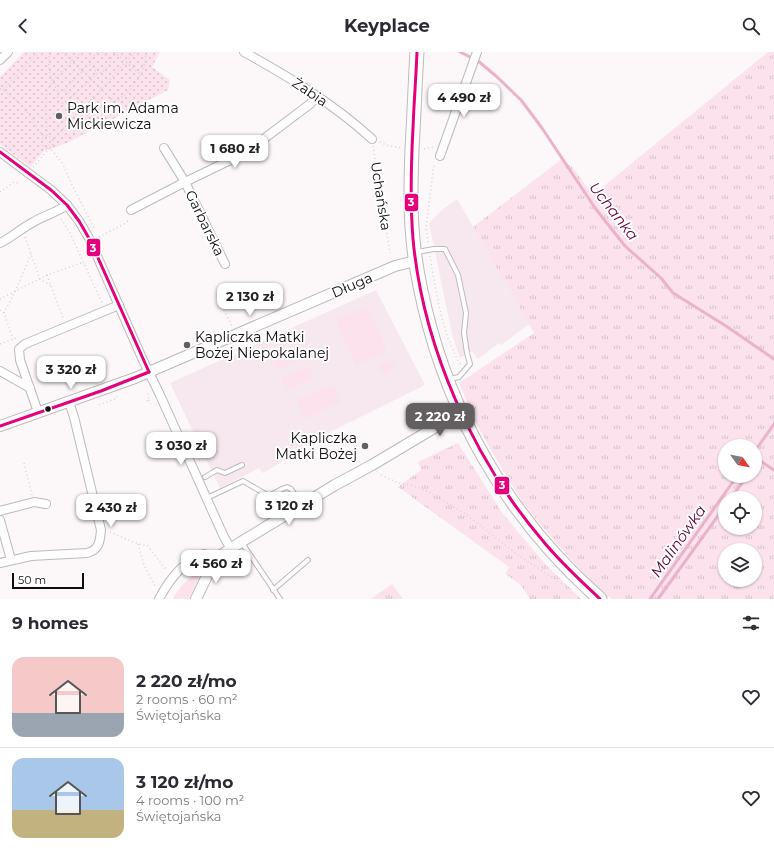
<!DOCTYPE html>
<meta charset="utf-8">
<style>
body{margin:0;font-family:Montserrat,sans-serif;background:#f2f2f3;color:#2b2b33;height:100vh;display:flex;flex-direction:column;font-size:15px;white-space:nowrap}
*{box-sizing:border-box;margin:0}
p{font-size:13px;color:#7c7c81}
.icon{flex:none;width:22px;height:22px;fill:none;stroke:currentColor;stroke-width:2;stroke-linecap:round;stroke-linejoin:round}
.map{position:relative;height:547px;overflow:hidden}
.side{display:flex;flex-direction:column;background:#fff;flex:1}
.side>*{flex:none}
.needle{width:26px;rotate:123deg}
.fabs{position:absolute;left:718px;top:387px;display:grid;gap:8px}
.fabs a{display:grid;place-items:center;width:44px;height:44px;border-radius:50%;background:#fff;box-shadow:0 1px 3px #0004;font-size:20px}
.scale{position:absolute;left:12px;bottom:10px;width:72px;box-sizing:border-box;padding-left:4px;border:2px solid #100c0e;border-top:0;font-size:11px;line-height:14px;white-space:nowrap;color:#100c0e;-webkit-text-stroke:3px #fff;paint-order:stroke}
.price{position:absolute;translate:-50% -34px;padding:0 9px;border-radius:8px;background:#fff;color:#222;font-size:13px;line-height:26px;filter:drop-shadow(0 1px 2px #0008)}
.price::after{content:'';position:absolute;left:50%;top:24px;width:12px;height:9px;margin-left:-6px;background:inherit;clip-path:polygon(0 0,100% 0,50% 100%)}
.price.selected{background:#635e60;color:#fff}
ul{padding:0;list-style:none}
li{display:flex;align-items:center;gap:12px;height:100px;padding:0 12px}
li+li{border-top:1px solid #e1e1e2}
li span{display:grid;place-items:center;flex:none;width:112px;height:80px;border-radius:12px;color:#555}
li>.icon{margin-inline-start:auto}
span .icon{width:48px;height:48px;fill:#fffc;stroke-width:1}
li b{font-size:17px}
h2{display:flex;justify-content:space-between;align-items:center;height:48px;padding:0 12px;font-size:17px}
header{display:flex;justify-content:space-between;align-items:center;height:52px;padding:0 12px;background:#fff;font-size:18px;font-weight:700}
.map>svg:first-child{display:block}
.built{fill:#f6e8ee}
.grass{fill:url(#grass-tufts);fill-rule:evenodd}
.park{fill:url(#park-dots)}
.garden{fill:#fbe2ec}
.lines{fill:none;stroke-linecap:round;stroke-linejoin:round}
.stream{stroke:#ebb2cc;stroke-width:3}
.service-casing{stroke:#beb9bb;stroke-width:6}
.minor-casing{stroke:#beb9bb;stroke-width:10}
.tertiary-casing{stroke:#beb9bb;stroke-width:12}
.primary-casing{stroke:#beb9bb;stroke-width:15}
.path{stroke:#d5d4d4;stroke-width:1.5;stroke-dasharray:1 3;stroke-linecap:butt}
.service{stroke:#fffefe;stroke-width:4}
.minor{stroke:#fffefe;stroke-width:8}
.tertiary{stroke:#fffefe;stroke-width:10}
.primary{stroke:#fffefe;stroke-width:13}
.bus-1-casing{stroke:#fff;stroke-width:6}
.bus-1{stroke:#e5007d;stroke-width:3}
.poi-dot{fill:#635e60;stroke:#fff;stroke-width:1.5}
.bus-dot{fill:#100c0e;stroke:#fff;stroke-width:1.5}
.labels{text-anchor:middle;dominant-baseline:central;stroke-width:4;stroke-linejoin:round;paint-order:stroke}
.street-label{font-size:14px;fill:#100c0e;stroke:#fff}
.poi-label{font-size:14px;fill:#100c0e;stroke:#fff;text-anchor:start}
.water-label{font-size:15px;font-style:italic;fill:#62013c;stroke:#fff}
.line-badge{stroke:#fff;stroke-width:1.5}
.badge-label{font-size:11px;text-anchor:middle;font-weight:bold;fill:#fff}
</style>
<header><svg class="icon" aria-label="back" viewBox="0 0 24 24"><path d="M15 5l-7 7 7 7"/></svg>Keyplace<svg class="icon" aria-label="search" viewBox="0 0 24 24"><circle cx="10" cy="10" r="6"/><path d="M15 15l6 6"/></svg></header>
<div class="map">
<svg width="774" height="547" viewBox="0 0 774 547">
<defs>
<pattern id="grass-tufts" width="24" height="20" patternUnits="userSpaceOnUse"><rect width="24" height="20" fill="#fbe2ec"/><path d="M3 7l-1-3M5 7V3M7 7l1-3M15 17l-1-3M17 17v-4M19 17l1-3" fill="none" stroke="#d6c1c9"/></pattern>
<pattern id="park-dots" width="8" height="8" patternUnits="userSpaceOnUse"><rect width="8" height="8" fill="#fbe2ec"/><path d="M2 2h.1M6 6h.1" fill="none" stroke="#d6c1c9" stroke-width="1.8" stroke-linecap="round"/></pattern>
</defs>
<rect width="100%" height="100%" fill="#fcf7f9"/>
<g class="built">
<path d="M457,147L529,272L501,293L499,291L478,307L472,299L460,306L452,282L429,171L442,158Z"/>
<path d="M376,238L425,333L316,387L297,398L298,400L263,421L259,416L220,436L170,331Z"/>
</g>
<g class="grass">
<path d="M768,0H774V547H612L590,528L557,492L523,451L497,408L477,373L459,331L534,281L473,175L562,107L573,116L593,143ZM725,394H755V424H725ZM725,446H755V476H725ZM725,498H755V528H725Z"/>
<path d="M458,391L503,462L546,513L581,547H530L520,532L505,522L509,515L398,435L421,418L418,410Z"/>
<path d="M392,532L403,547H371Z"/>
</g>
<path class="park" d="M24,0H160L152,15L170,28L168,38L69,90L59,94L44,99L30,115L0,92V25Z"/>
<g class="garden">
<path d="M367,254L387,300L356,313L336,267Z"/>
<path d="M298,294L304,307L278,318L273,305Z"/>
<path d="M398,306L387,324C382,322 380,319 379,313Z"/>
<path d="M308,314L314,326L287,339L281,326Z"/>
<path d="M333,332L341,350L304,367L296,348Z"/>
<path d="M201,509L204,514L189,547H173C179,535 188,527 199,519L197,512Z"/>
</g>
<g class="lines">
<g class="stream">
<path d="M460,0L478,9L496,24L521,48L542,76L595,156L625,194L661,226L673,241L726,274L774,307"/>
<path d="M755,399L774,372"/>
<path d="M755,413L759,408L774,418"/>
<path d="M731,446L747,424"/>
<path d="M650,547L737,424"/>
<path d="M658,547L725,454"/>
</g>
<g class="service-casing">
<g id="service">
<path d="M417,200L434,197H445L458,223L466,261L464,281L467,301L470,312L459,325L449,327"/>
<path d="M205,425L217,418L225,421L242,413"/>
<path d="M207,446L243,429L269,444L282,437L287,435L291,437L301,452"/>
<path d="M242,491L280,547"/>
<path d="M273,538L308,508"/>
</g>
</g>
<g class="minor-casing">
<g id="minor">
<path d="M244,0C289,25 334,52 372,87"/>
<path d="M0,8L8,0"/>
<path d="M164,96L185,130L225,212"/>
<path d="M0,100L51,138L67,153L79,169L90,188L142,306L160,343L224,485L231,497"/>
<path d="M440,104L477,0"/>
<path d="M131,158L185,130L245,101L310,52L316,44"/>
<path d="M0,191C11,186 19,178 30,172C42,164 56,161 67,153"/>
<path d="M0,319L30,336"/>
<path d="M38,360L20,308L19,297L25,292L119,253"/>
<path d="M0,459L34,450L46,452"/>
<path d="M0,468L11,508"/>
<path d="M0,511L31,504L87,501C99,498 100,490 101,478L74,365L69,350"/>
<path d="M159,547C169,528 183,509 204,502L215,507"/>
</g>
</g>
<g class="tertiary-casing">
<g id="tertiary">
<path d="M0,374L135,326L395,214L415,209"/>
<path d="M196,547L215,507L241,490L335,433L372,413L444,370L461,361"/>
</g>
</g>
<g class="primary-casing">
<path id="primary" d="M417,0C415,32 414,64 412,97C411,123 410,149 412,175C414,210 421,243 430,276C459,381 518,475 600,547"/>
</g>
<g class="path">
<path d="M50,0C46,15 51,28 59,41L57,43L58,48L62,51C67,52 70,50 71,45L68,40L64,38L59,41"/>
<path d="M62,0L115,50"/>
<path d="M97,0L89,8V12L98,21"/>
<path d="M102,0L110,8"/>
<path d="M114,0L140,22"/>
<path d="M0,37L3,38L20,52L31,65L42,83L44,84"/>
<path d="M3,38L39,0"/>
<path d="M64,38L89,12"/>
<path d="M70,47L98,21H101L110,12V8L117,0"/>
<path d="M69,50C77,54 90,58 99,56C102,56 105,54 108,53C129,45 146,22 146,0"/>
<path d="M47,83C47,68 43,51 48,37C52,27 73,9 81,0"/>
<path d="M53,88C45,77 36,92 46,96C51,98 54,92 53,88L101,37L135,0"/>
<path d="M380,90L386,93L401,96"/>
<path d="M373,94L390,201"/>
<path d="M424,97L434,95"/>
<path d="M33,115L50,96L63,112L71,131L94,176"/>
<path d="M0,140L14,130L18,131"/>
<path d="M61,167L70,181L102,251"/>
<path d="M25,185L40,227L51,234"/>
<path d="M99,185L124,172L130,167"/>
<path d="M428,190L426,175L434,111"/>
<path d="M430,204C435,233 439,263 450,291C454,299 456,306 461,313"/>
<path d="M47,223L63,266"/>
<path d="M0,247L47,223L84,210"/>
<path d="M0,258L4,261L13,287"/>
<path d="M224,258L232,274"/>
<path d="M4,261L15,240L31,202"/>
<path d="M0,292L19,285"/>
<path d="M149,348L151,352"/>
<path d="M147,349L149,348L148,343V341"/>
<path d="M99,353L117,346L116,343"/>
<path d="M199,408L219,398"/>
<path d="M24,411L32,443"/>
<path d="M381,423L398,431L411,433L429,440L464,461L518,503L559,530L572,537"/>
<path d="M110,480L138,492L148,494L167,519"/>
<path d="M138,492L144,513L155,534"/>
</g>
<use href="#service" class="service"/>
<use href="#minor" class="minor"/>
<use href="#tertiary" class="tertiary"/>
<use href="#primary" class="primary"/>
<g class="bus-1-casing">
<g id="bus-1">
<path d="M417,0C416,25 414,50 413,76C411,113 410,150 413,187C423,295 473,407 543,489C560,510 580,528 600,547"/>
<path d="M0,100L51,138L67,153L79,169L90,188L149,320"/>
<path d="M0,374L101,339L149,320"/>
</g>
</g>
<use href="#bus-1" class="bus-1"/>
</g>
<g class="poi-dot">
<circle cx="59" cy="64" r="4"/>
<circle cx="187" cy="293" r="4"/>
<circle cx="365" cy="394" r="4"/>
</g>
<circle class="bus-dot" cx="48" cy="357" r="3.5"/>
<g class="labels">
<g class="street-label">
<text transform="translate(310 40) rotate(34)">Żabia</text>
<text transform="translate(381 144) rotate(81)">Uchańska</text>
<text transform="translate(205 171) rotate(64)">Garbarska</text>
<text transform="translate(352 233) rotate(-23)">Długa</text>
</g>
<g class="poi-label">
<text x="67" y="56">Park im. Adama<tspan x="67" dy="16">Mickiewicza</tspan></text>
<text x="195" y="285">Kapliczka Matki<tspan x="195" dy="16">Bożej Niepokalanej</tspan></text>
<text x="357" y="386" text-anchor="end">Kapliczka<tspan x="357" dy="16">Matki Bożej</tspan></text>
</g>
<g class="water-label">
<text transform="translate(614 159) rotate(52)">Uchanka</text>
<text transform="translate(678 489) rotate(-55)">Malinówka</text>
</g>
</g>
<g class="line-badge">
<rect x="404" y="141" width="15" height="19" rx="4" fill="#e5007d"/>
<rect x="86" y="186" width="15" height="19" rx="4" fill="#e5007d"/>
<rect x="494" y="424" width="16" height="19" rx="4" fill="#e5007d"/>
</g>
<g class="badge-label">
<text x="411" y="154">3</text>
<text x="93" y="200">3</text>
<text x="502" y="437">3</text>
</g>
</svg>
<div class="fabs">
<a><svg class="needle" viewBox="-14 -14 28 28"><path d="M0-13l5 13h-10z" fill="#e53935"/><path d="M0 13l5-13h-10z" fill="#7c7c81"/></svg></a>
<a><svg class="icon" aria-label="locate" viewBox="0 0 24 24"><circle cx="12" cy="12" r="6"/><path d="M12 2v4M12 18v4M2 12h4M18 12h4"/></svg></a>
<a><svg class="icon" aria-label="layers" viewBox="0 0 24 24"><path d="M12 4l9 5-9 5-9-5zM3 14l9 5 9-5"/></svg></a>
</div>
<div class="scale">50 m</div>
<b class="price" style="left:464px;top:66px">4 490 zł</b>
<b class="price" style="left:235px;top:117px">1 680 zł</b>
<b class="price" style="left:250px;top:265px">2 130 zł</b>
<b class="price" style="left:71px;top:338px">3 320 zł</b>
<b class="price selected" style="left:440px;top:385px">2 220 zł</b>
<b class="price" style="left:181px;top:414px">3 030 zł</b>
<b class="price" style="left:289px;top:474px">3 120 zł</b>
<b class="price" style="left:111px;top:476px">2 430 zł</b>
<b class="price" style="left:216px;top:532px">4 560 zł</b>
</div>
<section class="side">
<h2>9 homes<svg class="icon" aria-label="filters" viewBox="0 0 24 24"><path d="M4 7h16M4 17h16"/><circle cx="9" cy="7" r="2"/><circle cx="15" cy="17" r="2"/></svg></h2>
<ul>
<li><span style="background:linear-gradient(#f6c9c9 70%,#9aa5b1 0)"><svg class="icon" aria-label="home" viewBox="0 0 24 24"><path d="M3 11l9-7 9 7M6 9v11h12V9"/></svg></span><div><b>2 220 zł/mo</b><p>2 rooms · 60 m²</p><p>Świętojańska</p></div><svg class="icon" aria-label="heart" viewBox="0 0 24 24"><path d="M12 20l-8-8c-3-5 5-10 8-4 3-6 11-1 8 4z"/></svg></li>
<li><span style="background:linear-gradient(#a9c7e8 65%,#c2b280 0)"><svg class="icon" aria-label="home" viewBox="0 0 24 24"><path d="M3 11l9-7 9 7M6 9v11h12V9"/></svg></span><div><b>3 120 zł/mo</b><p>4 rooms · 100 m²</p><p>Świętojańska</p></div><svg class="icon" aria-label="heart" viewBox="0 0 24 24"><path d="M12 20l-8-8c-3-5 5-10 8-4 3-6 11-1 8 4z"/></svg></li>
</ul>
</section>
